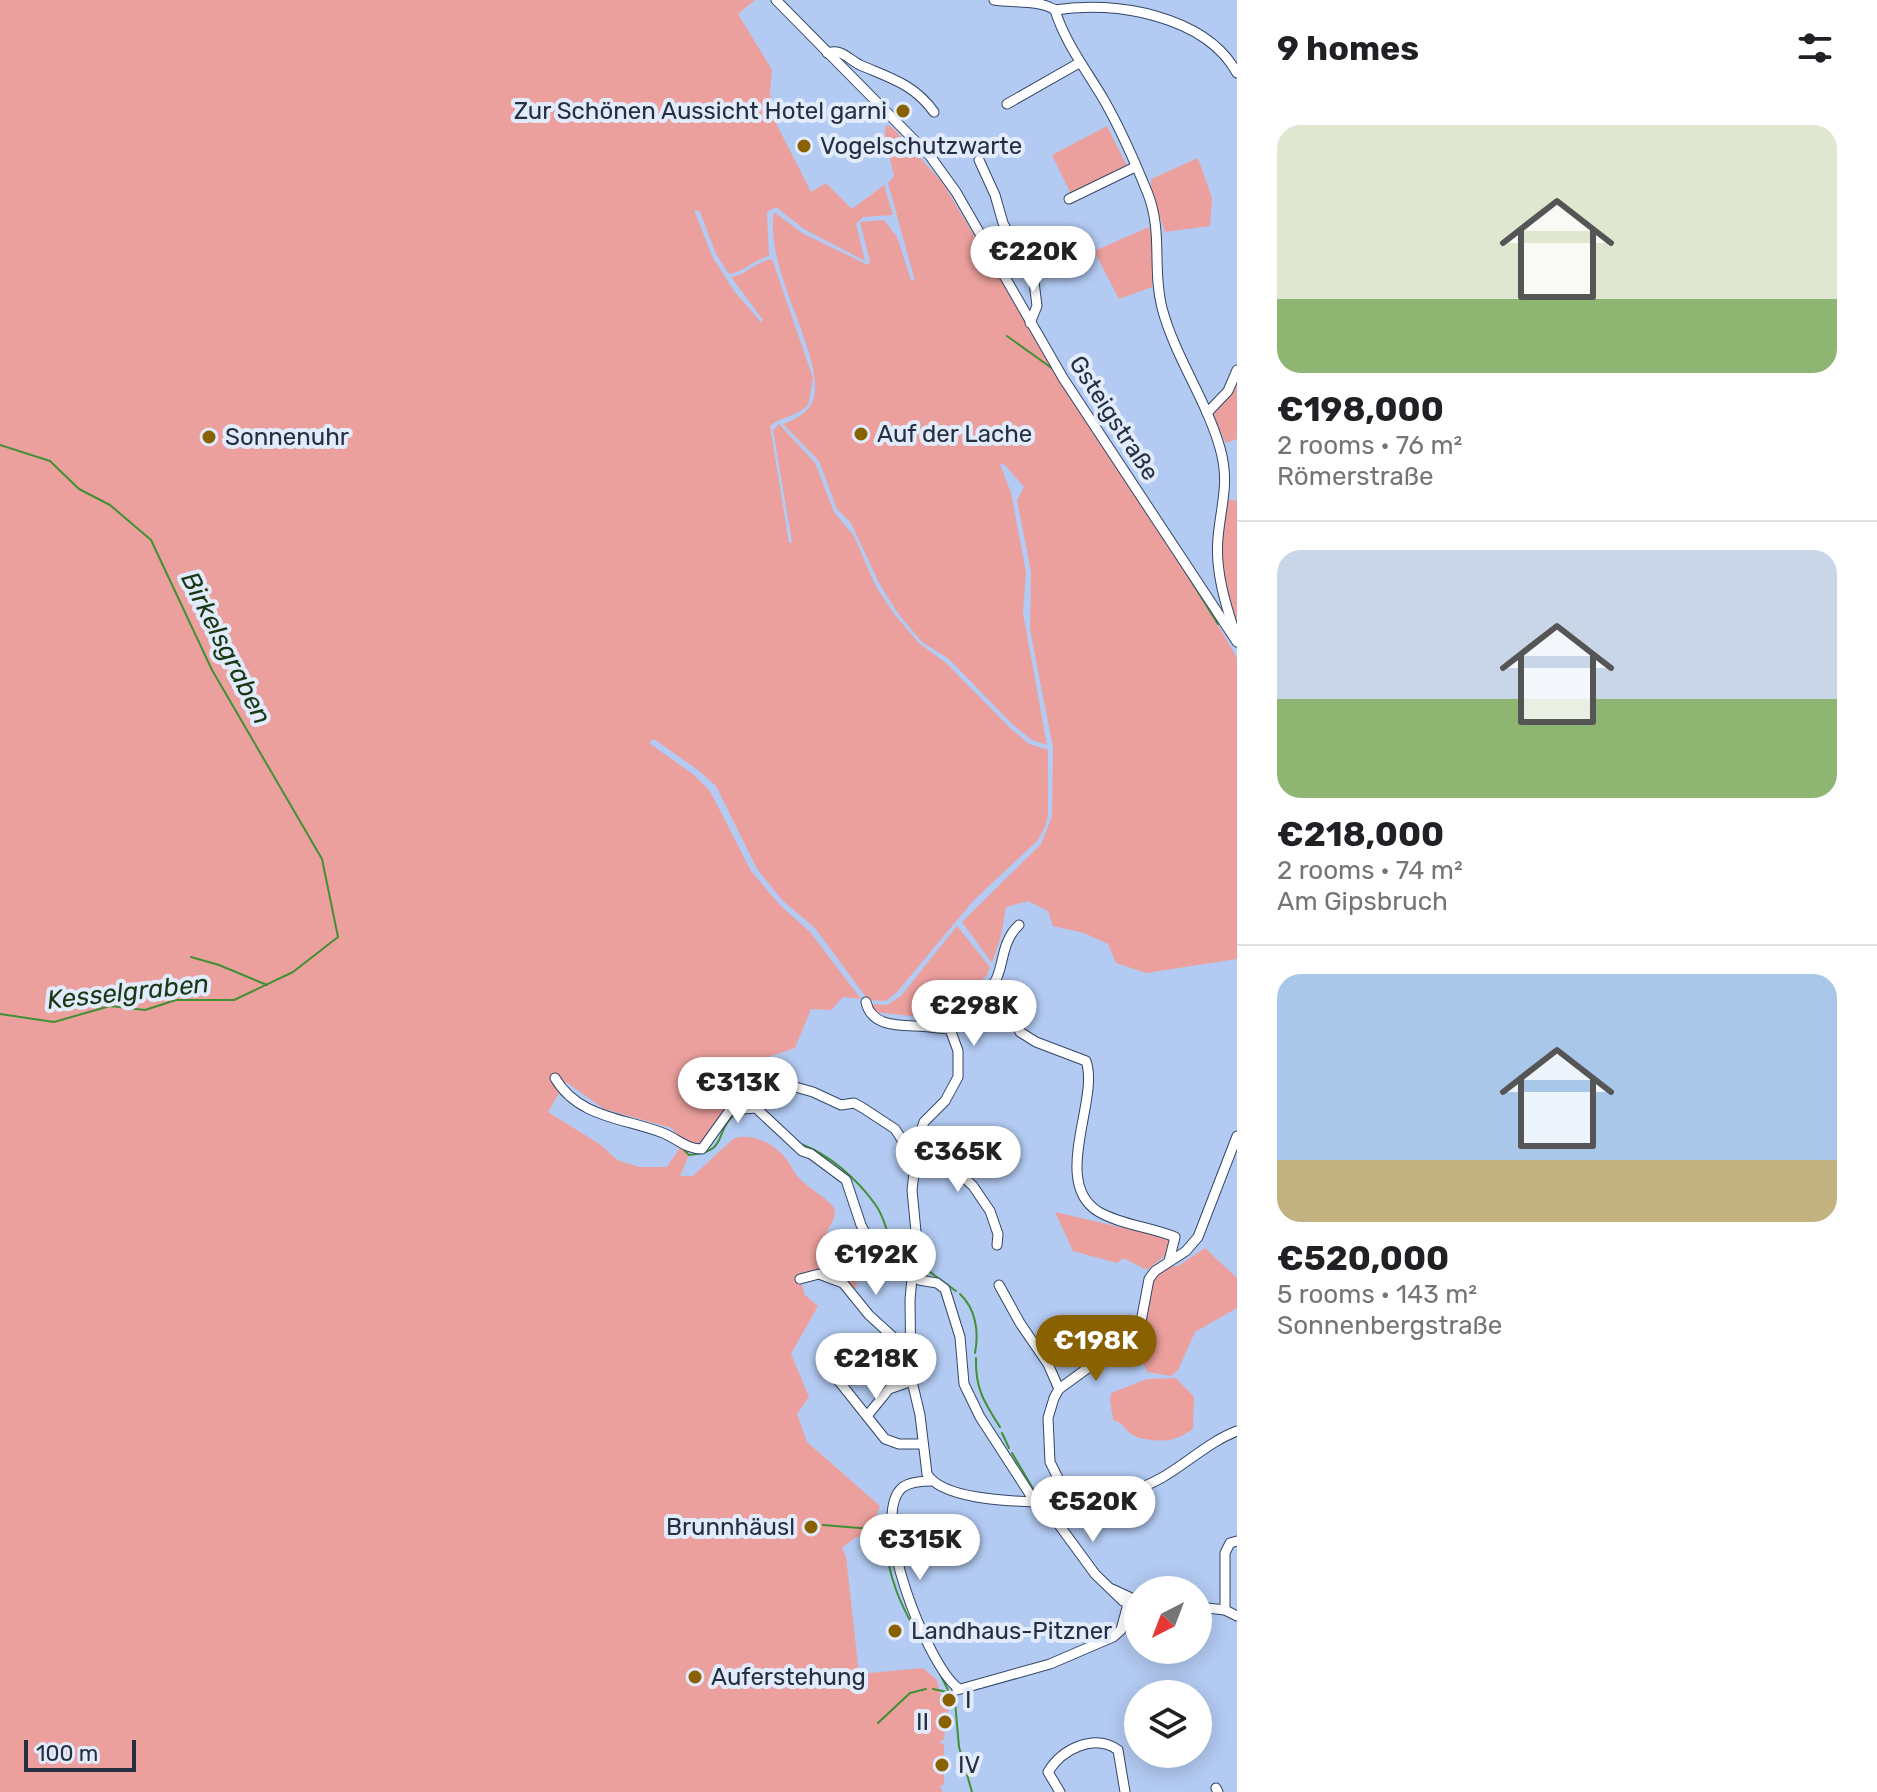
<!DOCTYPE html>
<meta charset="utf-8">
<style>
body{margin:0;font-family:Rubik,sans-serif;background:#f6f6f6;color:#202124;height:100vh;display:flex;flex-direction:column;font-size:30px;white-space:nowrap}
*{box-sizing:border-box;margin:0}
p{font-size:26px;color:#757577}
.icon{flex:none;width:44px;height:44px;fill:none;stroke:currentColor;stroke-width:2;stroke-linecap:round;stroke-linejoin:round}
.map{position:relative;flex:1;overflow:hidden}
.panel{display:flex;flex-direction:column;background:#fff;width:640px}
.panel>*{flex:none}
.needle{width:52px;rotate:222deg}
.buttons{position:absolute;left:1124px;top:1576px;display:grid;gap:16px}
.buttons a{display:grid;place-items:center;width:88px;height:88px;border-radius:50%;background:#fff;box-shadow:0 4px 20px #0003;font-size:40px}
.scale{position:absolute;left:24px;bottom:20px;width:112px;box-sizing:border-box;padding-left:8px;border:4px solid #262f3f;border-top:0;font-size:22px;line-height:28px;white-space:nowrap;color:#262f3f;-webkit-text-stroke:6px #e1ebfc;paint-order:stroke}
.price{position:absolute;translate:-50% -68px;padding:0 18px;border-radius:28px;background:#fff;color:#222;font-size:26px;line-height:52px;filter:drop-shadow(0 2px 4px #0008)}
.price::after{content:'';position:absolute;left:50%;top:48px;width:24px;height:18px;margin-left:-12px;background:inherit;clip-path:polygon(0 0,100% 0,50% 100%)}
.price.active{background:#896100;color:#fff}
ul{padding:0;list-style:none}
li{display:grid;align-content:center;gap:16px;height:424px;padding:0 40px}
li+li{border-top:2px solid #e0e0e0}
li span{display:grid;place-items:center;height:248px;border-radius:24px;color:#555}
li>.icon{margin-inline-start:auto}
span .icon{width:144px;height:144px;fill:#fffc;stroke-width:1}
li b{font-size:34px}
h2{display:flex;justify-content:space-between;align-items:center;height:96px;padding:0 40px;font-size:34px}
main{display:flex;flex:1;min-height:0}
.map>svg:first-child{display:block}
.green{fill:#eca09e}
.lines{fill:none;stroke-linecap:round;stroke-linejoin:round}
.stream{stroke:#419033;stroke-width:2}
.minor-casing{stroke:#324667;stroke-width:11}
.minor{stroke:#fff;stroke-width:9}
.poi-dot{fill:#896100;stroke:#e1ebfc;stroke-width:3}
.labels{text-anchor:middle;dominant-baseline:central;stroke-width:8;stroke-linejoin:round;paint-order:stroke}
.poi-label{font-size:24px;fill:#262f3f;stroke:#e1ebfc;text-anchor:start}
.street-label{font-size:24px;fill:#262f3f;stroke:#e1ebfc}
.water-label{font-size:26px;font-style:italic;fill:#193914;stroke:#e1ebfc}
</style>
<main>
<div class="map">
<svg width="1237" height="1792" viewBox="0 0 1237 1792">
<rect width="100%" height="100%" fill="#b3cbf3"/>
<g class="green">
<path d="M0,0H755L738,14L772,70L770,94L776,123L811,192L826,183L852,209L884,185L893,215L863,217L856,224L865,261L804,229L776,207L767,212L769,256C754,259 745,272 729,274L716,254L700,212L694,209L712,256L734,291L761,322L763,320L731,277C748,274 755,262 772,259L813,378L808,405C794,418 782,416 770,426L789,543L792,542L773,430L779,424L815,463L834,512L854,536L875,585L894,614L920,644L946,663L1010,728L1029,744L1048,750V815L1045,827L1037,841L973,901L897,992L886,1001L868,1000L815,928L783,901L757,869L716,786L698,770L654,739L649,743L694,775L710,791L751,871L780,905L810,932L861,999L843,997L831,1010L811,1009L795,1048L750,1063L746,1078L752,1081L755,1088L751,1091H738L725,1098L722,1095L716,1101L725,1110L702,1149L683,1145L672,1128L604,1109L566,1082L548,1112L601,1145L617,1160L639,1167H667L681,1146L689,1155L680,1176H693L733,1139C751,1131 776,1145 787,1160C791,1165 793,1171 797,1176C809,1189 824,1195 835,1209L834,1218L826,1234L838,1247L852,1240L857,1286L852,1291L831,1278L800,1279L805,1295L818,1306L791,1354L809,1397L797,1414L807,1442L880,1506L870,1533L855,1538L842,1548L846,1556L859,1674L923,1668L937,1680L940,1694L948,1697L947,1702L949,1703L947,1720H944L943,1723L946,1724L944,1740H941L940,1743L944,1744V1763H941L940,1766L944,1767V1785H941L940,1788L943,1792H0Z"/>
<path d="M886,125L892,127L942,182L1034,334L1209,609L1237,658V959L1146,973L1116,963L1108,944L1084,933L1053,926L1048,911L1028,901L1006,907L1001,936L992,963L962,922L1041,844L1052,816L1053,747L1030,630L1031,572L1017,500L1024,487L1004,464H1000L1011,493L1026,572L1023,613L1047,745L1032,740L1013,725L949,659L922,642L897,612L879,583L851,523L837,509L819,461L783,424C793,420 807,414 812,403C830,362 763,272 774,212L802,233L868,265L870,261L860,222L884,220L897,237L911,280L915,281L888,183L894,176C892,163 882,137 886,125Z"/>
<path d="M1107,126L1127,166L1071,194L1052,155Z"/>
<path d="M1198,158L1212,198L1210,226L1165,232L1151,192V179Z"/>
<path d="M1149,227L1153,238L1152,287L1119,299L1094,251Z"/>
<path d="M1237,379V439L1226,443L1213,415L1228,398Z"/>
<path d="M1228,499L1237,501V622C1218,583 1219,541 1228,499Z"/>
<path d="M957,926L990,967L987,975L939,1019L874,1012L870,1004L887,1005L901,996Z"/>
<path d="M1055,1212L1167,1238L1171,1243L1167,1254L1147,1270L1123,1258L1117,1263L1073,1251Z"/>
<path d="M1205,1248L1237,1278V1308L1195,1332L1178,1370L1171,1376L1147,1372L1140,1355L1130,1347L1153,1276L1164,1267L1178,1266Z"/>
<path d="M1176,1378L1194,1397L1193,1429C1178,1439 1170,1442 1152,1440C1146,1439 1138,1439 1133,1435C1124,1430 1124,1423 1113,1420L1110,1401L1111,1393L1147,1379Z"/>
</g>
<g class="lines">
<g class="stream">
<path d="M1007,336L1053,369"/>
<path d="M0,445L50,461L79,489L110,505L151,540L212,670L322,859L338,937L293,972L234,1000H176L145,1010L110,1006L54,1022L0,1014"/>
<path d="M1185,571L1218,624"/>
<path d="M191,957L219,965L267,985"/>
<path d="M801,1144C830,1155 857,1179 875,1204C891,1226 881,1240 909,1255"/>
<path d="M684,1150L689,1155C731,1152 712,1131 737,1113"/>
<path d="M919,1264L956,1291"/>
<path d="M960,1294C976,1309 979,1332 975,1353"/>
<path d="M976,1358C975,1388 984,1402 1000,1427"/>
<path d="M1002,1433L1009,1448"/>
<path d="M1012,1453L1039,1499"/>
<path d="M823,1525L884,1530C887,1578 901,1607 925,1647"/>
<path d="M938,1670L951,1696"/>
<path d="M933,1689L947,1692"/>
<path d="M955,1702L959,1747L972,1792"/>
<path d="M878,1723L910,1693L926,1689"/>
</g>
<g class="minor-casing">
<g id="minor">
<path d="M776,0L930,156L956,192L1063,378L1237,642"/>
<path d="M994,0C1014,3 1041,0 1055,10"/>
<path d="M1055,10C1065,43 1087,71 1104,100C1121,130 1135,162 1148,194C1163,233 1152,269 1162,308C1175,357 1206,399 1220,448C1230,483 1221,504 1218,538C1215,570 1225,603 1235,633"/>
<path d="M1055,10C1115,0 1206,16 1237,73"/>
<path d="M827,53C841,48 848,59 860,65C890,78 914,84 934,112"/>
<path d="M1007,104L1079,63"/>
<path d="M979,160L995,195L1003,223L1034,282L1037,306L1030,323"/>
<path d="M1069,199L1135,167"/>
<path d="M1207,413L1228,391L1237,370"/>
<path d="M995,982L1001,987L1020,1032L1036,1042L1086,1061C1100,1099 1050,1183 1099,1212C1122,1225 1151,1227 1175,1237L1169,1261"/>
<path d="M866,1002C872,1031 909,1024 930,1027C937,1028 943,1029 950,1029L958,1051V1077L945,1101L924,1122L918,1139L912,1190L916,1232L910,1300L911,1377L920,1415L927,1474C942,1499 1009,1501 1035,1502"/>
<path d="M950,1029C953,1008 981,998 994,983C1004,970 1000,942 1019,925"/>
<path d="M555,1078C578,1118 625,1118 663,1133C678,1139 686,1149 702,1149L730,1110L756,1108L802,1151L811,1154L846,1180L861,1225L871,1244L919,1280L937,1283L945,1289L960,1337L964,1384L980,1417L1035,1502L1054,1518L1095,1574L1123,1601L1138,1605"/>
<path d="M767,1079L813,1092L841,1105L854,1103L863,1108L895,1129L904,1143L954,1168L973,1186L990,1211L998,1234L997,1245"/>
<path d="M800,1279L819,1274L843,1283L869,1315L903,1346L908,1366"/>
<path d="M999,1285L1020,1323L1048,1364L1059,1389"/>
<path d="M826,1365L885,1439L899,1444H923"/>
<path d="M867,1416L889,1389L912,1381"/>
<path d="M933,1481C924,1481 910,1482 903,1487C867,1515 928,1666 958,1688"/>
<path d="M1068,1498L1050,1462L1048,1418L1054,1398L1059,1389L1092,1365L1118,1352L1133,1338L1140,1327L1149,1279L1155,1271L1186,1251L1198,1237L1237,1136"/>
<path d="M1068,1498C1084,1488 1110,1495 1129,1491C1172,1481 1198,1446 1237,1431"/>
<path d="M1054,1518L1068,1498"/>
<path d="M1112,1589L1138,1601"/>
<path d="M1198,1607L1225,1610L1237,1616"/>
<path d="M1225,1610V1553L1230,1543L1237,1541"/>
<path d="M957,1690L1050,1664L1113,1637L1121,1630L1128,1604"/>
<path d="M1216,1788L1218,1792"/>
<path d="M1060,1792L1048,1772C1062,1749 1094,1733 1118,1750L1125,1792"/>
</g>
</g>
<use href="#minor" class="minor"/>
</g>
<g class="poi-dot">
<circle cx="903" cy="111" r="8"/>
<circle cx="804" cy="146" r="8"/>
<circle cx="861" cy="434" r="8"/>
<circle cx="209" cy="437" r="8"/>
<circle cx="811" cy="1527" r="8"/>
<circle cx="895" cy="1631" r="8"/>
<circle cx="695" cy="1677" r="8"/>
<circle cx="949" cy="1700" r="8"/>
<circle cx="945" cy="1722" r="8"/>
<circle cx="942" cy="1765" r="8"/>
</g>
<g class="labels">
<g class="poi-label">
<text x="887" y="111" text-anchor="end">Zur Schönen Aussicht Hotel garni</text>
<text x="820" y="146">Vogelschutzwarte</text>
<text x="877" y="434">Auf der Lache</text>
<text x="225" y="437">Sonnenuhr</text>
<text x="795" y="1527" text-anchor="end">Brunnhäusl</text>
<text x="911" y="1631">Landhaus-Pitzner</text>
<text x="711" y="1677">Auferstehung</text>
<text x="965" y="1700">I</text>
<text x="929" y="1722" text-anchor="end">II</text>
<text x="958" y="1765">IV</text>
</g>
<g class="street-label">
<text transform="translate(1114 418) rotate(57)">Gsteigstraße</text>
</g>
<g class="water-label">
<text transform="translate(226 648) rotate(63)">Birkelsgraben</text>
<text transform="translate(128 992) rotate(-6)">Kesselgraben</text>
</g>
</g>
</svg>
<div class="buttons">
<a><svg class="needle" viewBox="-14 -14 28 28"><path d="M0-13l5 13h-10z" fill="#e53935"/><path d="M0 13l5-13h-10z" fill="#757577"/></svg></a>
<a><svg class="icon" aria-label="layers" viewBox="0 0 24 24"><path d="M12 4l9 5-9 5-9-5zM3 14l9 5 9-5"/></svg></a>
</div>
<div class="scale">100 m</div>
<b class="price" style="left:1033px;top:294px">€220K</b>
<b class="price" style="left:974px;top:1048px">€298K</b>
<b class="price" style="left:738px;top:1125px">€313K</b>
<b class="price" style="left:958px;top:1194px">€365K</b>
<b class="price" style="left:876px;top:1297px">€192K</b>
<b class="price active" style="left:1096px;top:1383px">€198K</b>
<b class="price" style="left:876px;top:1401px">€218K</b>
<b class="price" style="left:1093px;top:1544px">€520K</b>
<b class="price" style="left:920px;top:1582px">€315K</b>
</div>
<section class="panel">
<h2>9 homes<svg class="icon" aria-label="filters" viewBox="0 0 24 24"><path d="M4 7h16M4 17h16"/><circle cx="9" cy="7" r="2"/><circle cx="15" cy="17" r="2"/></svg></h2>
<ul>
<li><span style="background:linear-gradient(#dfe7d0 70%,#8fb573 0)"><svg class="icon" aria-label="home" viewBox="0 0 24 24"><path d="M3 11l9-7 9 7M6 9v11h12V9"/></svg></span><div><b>€198,000</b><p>2 rooms · 76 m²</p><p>Römerstraße</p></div></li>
<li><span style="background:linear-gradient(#c9d6e8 60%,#8fb573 0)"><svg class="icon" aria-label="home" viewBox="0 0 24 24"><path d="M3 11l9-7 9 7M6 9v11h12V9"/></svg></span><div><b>€218,000</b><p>2 rooms · 74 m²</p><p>Am Gipsbruch</p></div></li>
<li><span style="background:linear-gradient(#a9c7e8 75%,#c2b280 0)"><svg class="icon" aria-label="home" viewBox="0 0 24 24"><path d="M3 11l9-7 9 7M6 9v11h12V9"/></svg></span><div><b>€520,000</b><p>5 rooms · 143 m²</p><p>Sonnenbergstraße</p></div></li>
</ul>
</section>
</main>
